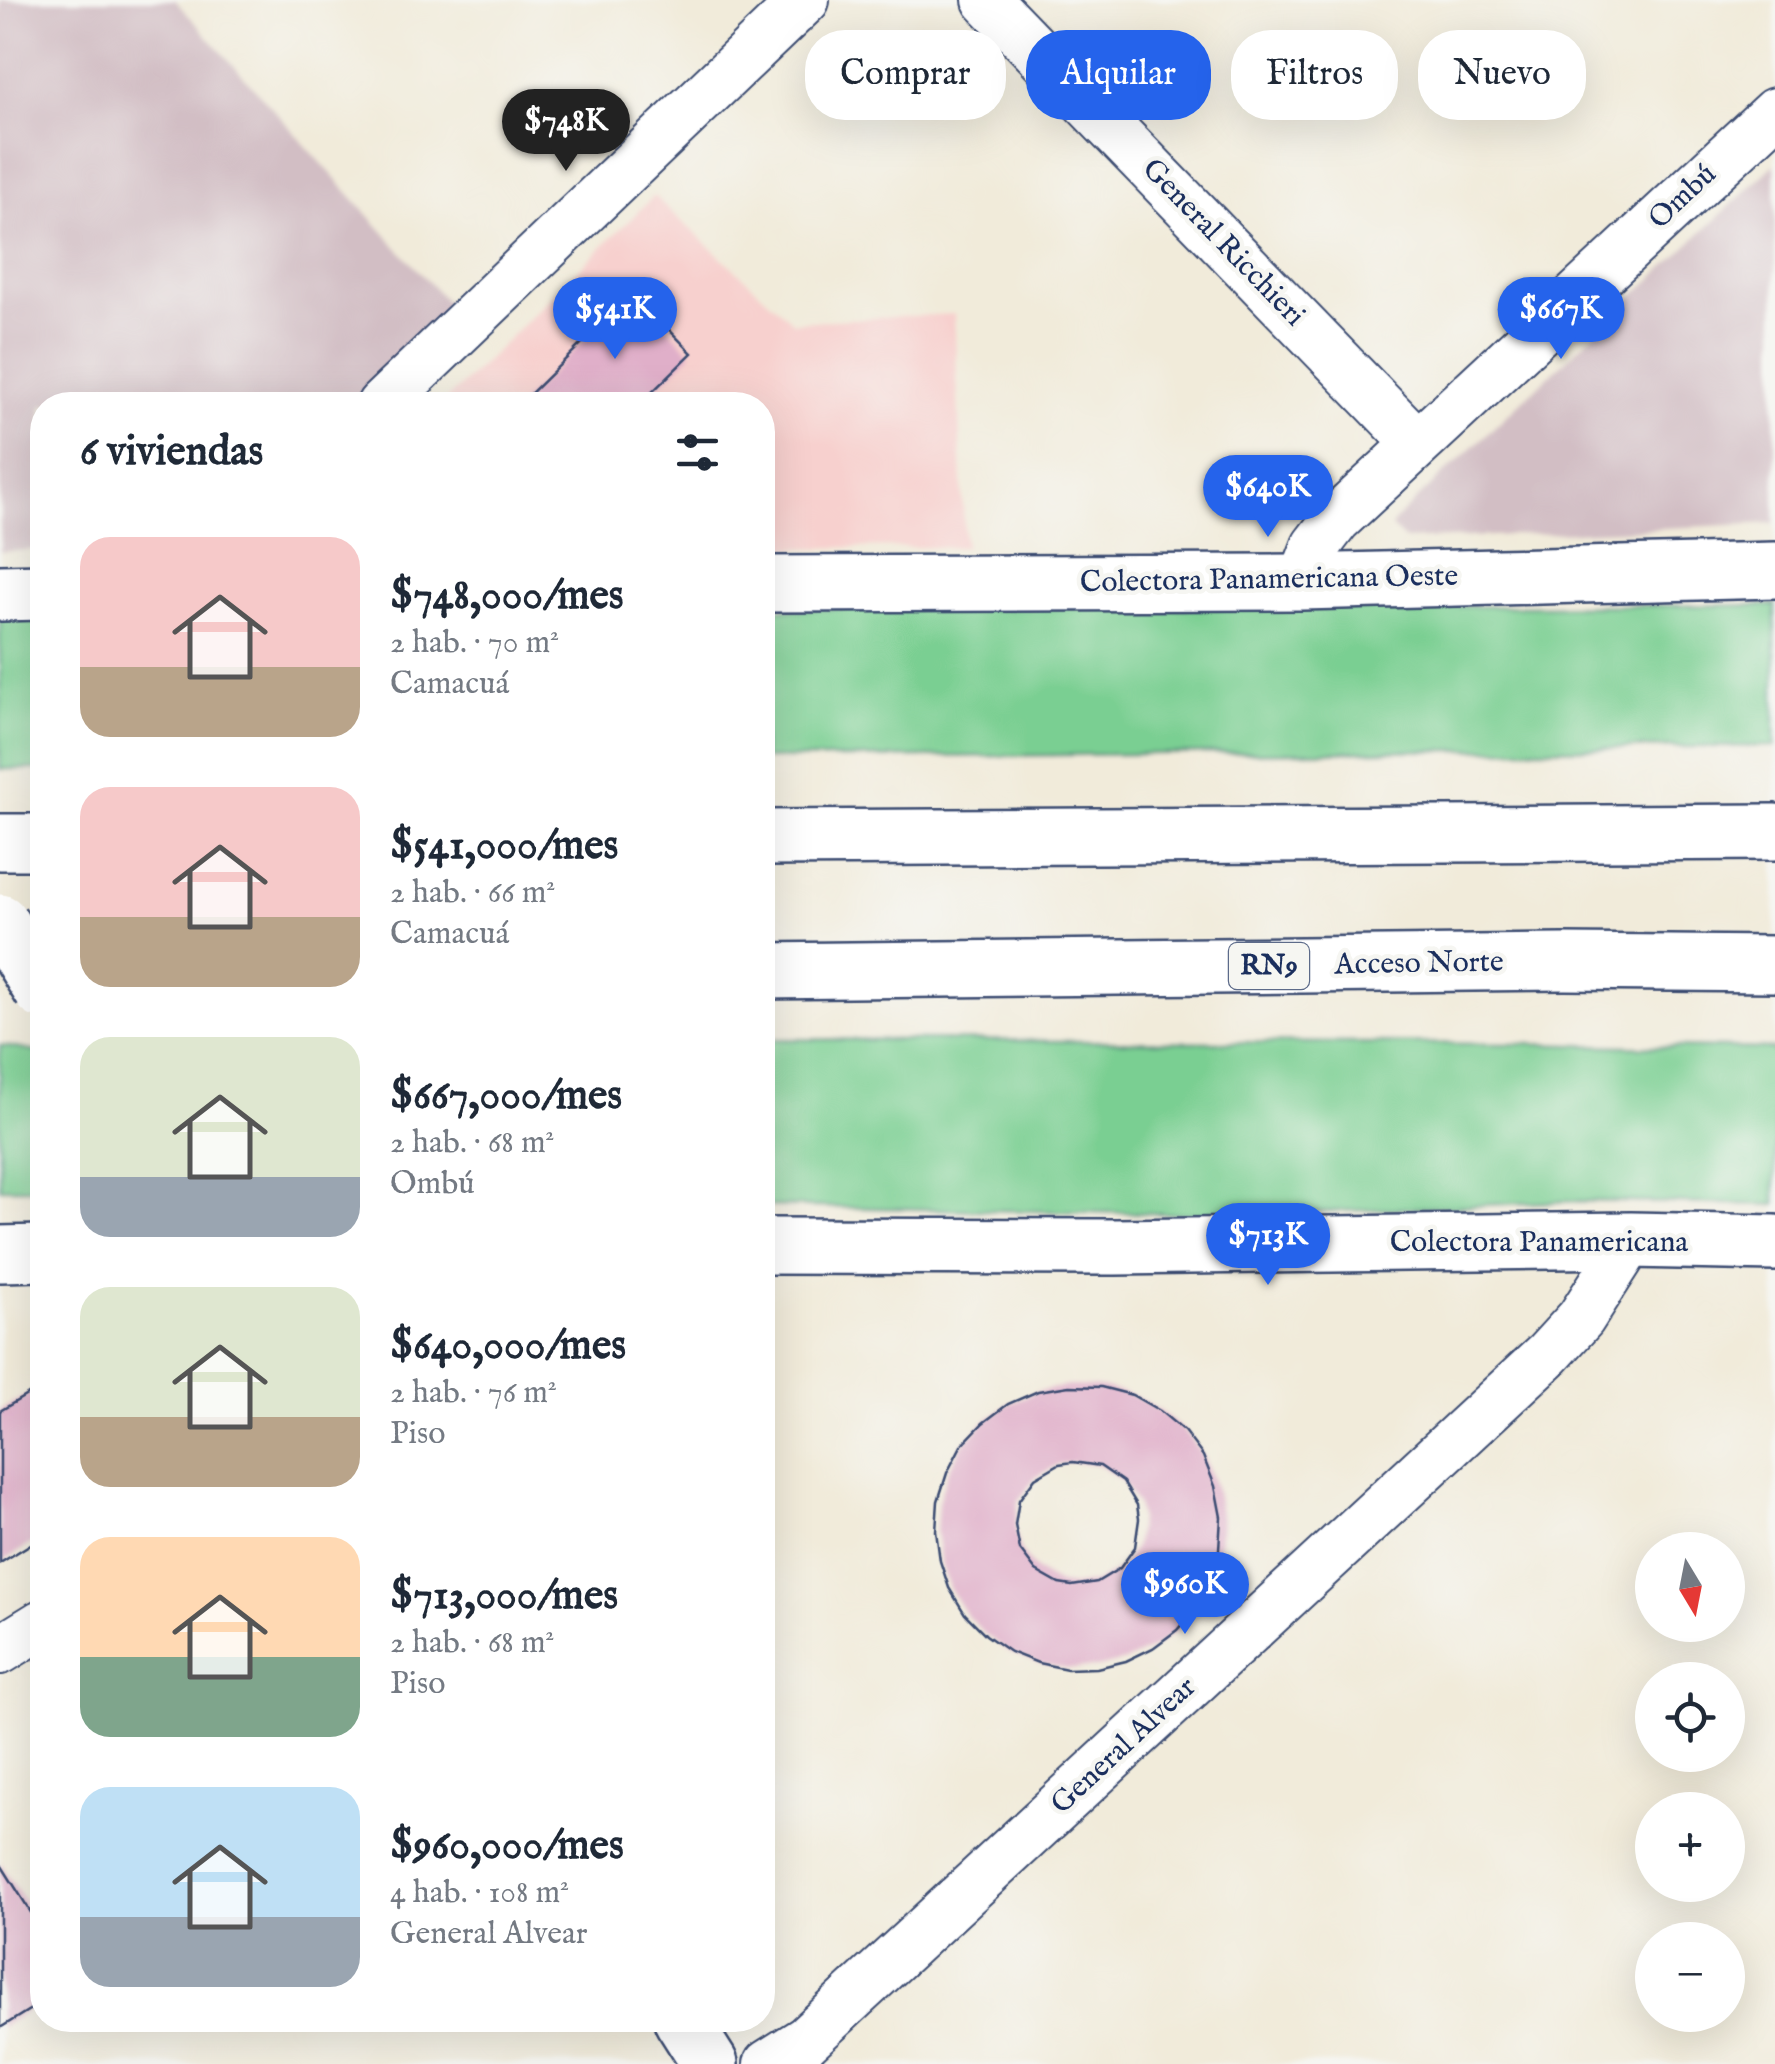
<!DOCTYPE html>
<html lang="es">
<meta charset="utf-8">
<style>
body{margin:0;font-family:"IM FELL English",serif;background:#f2f2f3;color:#1f2937;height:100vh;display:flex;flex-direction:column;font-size:38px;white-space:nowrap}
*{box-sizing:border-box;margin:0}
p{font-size:32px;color:#747a83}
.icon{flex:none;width:55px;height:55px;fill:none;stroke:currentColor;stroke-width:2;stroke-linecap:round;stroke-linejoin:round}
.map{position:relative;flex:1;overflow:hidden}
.panel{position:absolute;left:30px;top:392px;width:745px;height:1640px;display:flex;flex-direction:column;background:#fff;border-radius:40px;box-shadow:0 10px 40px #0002}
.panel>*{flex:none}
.top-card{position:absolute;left:805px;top:30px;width:820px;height:90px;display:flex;gap:20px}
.needle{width:65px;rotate:170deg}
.controls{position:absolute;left:1635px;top:1532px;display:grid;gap:20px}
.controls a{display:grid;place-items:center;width:110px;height:110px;border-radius:50%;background:#fff;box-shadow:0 10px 40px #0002;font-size:50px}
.price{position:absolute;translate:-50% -85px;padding:0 22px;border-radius:35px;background:#2563eb;color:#fff;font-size:32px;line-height:65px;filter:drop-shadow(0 2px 5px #0008)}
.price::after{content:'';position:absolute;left:50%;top:60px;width:30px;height:22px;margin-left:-15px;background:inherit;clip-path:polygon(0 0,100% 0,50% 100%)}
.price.on{background:#222;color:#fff}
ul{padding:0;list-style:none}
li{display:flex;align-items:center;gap:30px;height:250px;padding:0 50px}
li span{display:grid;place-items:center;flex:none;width:280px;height:200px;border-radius:30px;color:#555}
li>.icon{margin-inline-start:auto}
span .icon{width:120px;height:120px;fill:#fffc;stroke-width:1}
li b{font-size:42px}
h2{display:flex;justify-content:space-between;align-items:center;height:120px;padding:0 50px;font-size:42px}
.pill{padding:0 35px;border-radius:40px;background:#fff;box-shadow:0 10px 40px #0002;font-size:35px;line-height:90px}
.pill.on{background:#2563eb;color:#fff}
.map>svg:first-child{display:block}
.built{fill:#f7d0ce}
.industrial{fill:#d2bec4}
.green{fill:#7acf92;stroke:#4a7f78;stroke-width:2.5}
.building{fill:#e0afc9;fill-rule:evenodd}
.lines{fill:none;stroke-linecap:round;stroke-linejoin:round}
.minor-casing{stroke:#3b4b71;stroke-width:52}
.tertiary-casing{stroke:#3b4b71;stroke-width:60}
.secondary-casing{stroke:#3b4b71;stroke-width:60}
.motorway-casing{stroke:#3b4b71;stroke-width:60}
.minor{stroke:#fff;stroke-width:48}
.tertiary{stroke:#fff;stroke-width:55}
.secondary{stroke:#fff;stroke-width:55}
.motorway{stroke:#fff;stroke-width:55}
.secondary-bridge-casing{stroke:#3b4b71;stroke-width:60;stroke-linecap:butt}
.secondary-bridge{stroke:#fff;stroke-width:55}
.labels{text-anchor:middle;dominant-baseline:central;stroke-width:9;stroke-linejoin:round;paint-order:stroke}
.shield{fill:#f6f6f2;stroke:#5d6b8a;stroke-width:2.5}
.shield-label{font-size:28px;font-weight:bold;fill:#1b2f5e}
.street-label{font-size:30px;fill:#1b2f5e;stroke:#f6f6f2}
</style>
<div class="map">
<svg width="1775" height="2064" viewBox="0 0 1775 2064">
<rect width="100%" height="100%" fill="#f6f6f2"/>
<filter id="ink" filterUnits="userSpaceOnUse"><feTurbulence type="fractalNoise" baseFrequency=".01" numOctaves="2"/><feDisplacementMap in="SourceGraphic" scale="20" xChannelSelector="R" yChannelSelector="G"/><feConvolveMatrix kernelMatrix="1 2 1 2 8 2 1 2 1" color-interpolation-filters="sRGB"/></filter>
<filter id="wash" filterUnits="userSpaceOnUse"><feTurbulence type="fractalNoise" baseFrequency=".0048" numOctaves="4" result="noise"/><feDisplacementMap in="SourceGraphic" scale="40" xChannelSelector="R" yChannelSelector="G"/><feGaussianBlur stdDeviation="2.25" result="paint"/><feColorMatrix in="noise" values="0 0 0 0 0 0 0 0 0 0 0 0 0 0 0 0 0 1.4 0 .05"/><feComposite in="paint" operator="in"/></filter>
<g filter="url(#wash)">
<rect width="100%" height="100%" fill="#f1ebda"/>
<path class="built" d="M654,196L793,322L954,314L965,547L763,548L762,405H441Z"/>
<g class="industrial">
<path d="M0,0H175L461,318L347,405H42V549L0,552Z"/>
<path d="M1775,164V523L1405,540L1391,527L1398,517Z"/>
</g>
<g class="green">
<path d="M1775,605V746L763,759L762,609Z"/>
<path d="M42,616V769H0V618Z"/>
<path d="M763,1039L1524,1044L1775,1049V1205L1576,1201L1250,1215L763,1206Z"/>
<path d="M0,1045L42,1053V1188H0Z"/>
</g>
<g id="blocks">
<g class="building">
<path d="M633,293L692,353L644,400V405H519Z"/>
<path d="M42,1386V1537L0,1563V1411Z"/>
<path d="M1069,1386L1101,1387L1132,1395L1160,1411L1184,1431L1203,1456L1215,1486L1221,1517L1219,1549L1211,1579L1196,1608L1177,1630L1153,1648L1126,1661L1097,1668L1067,1669L1038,1663L1010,1652L986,1635L965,1614L949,1588L940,1561L936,1531L938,1501L947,1473L961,1446L983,1423L1008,1404L1038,1391ZM1073,1462L1100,1466L1123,1482L1137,1505L1139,1519L1135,1547L1120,1568L1097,1582L1072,1586L1059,1584L1036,1571L1020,1550L1015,1525L1019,1500L1035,1478L1059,1464Z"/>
<path d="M0,1863L42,1930V2002L0,2028Z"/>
</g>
</g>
</g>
<g filter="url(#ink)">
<use href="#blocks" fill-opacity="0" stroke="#3b4b71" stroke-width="2.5"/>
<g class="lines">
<g class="minor-casing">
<g id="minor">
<path d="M987,0L1417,443"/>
<path d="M381,405L805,0"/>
<path d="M1302,582L1316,546L1336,520L1775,112"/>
<path d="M0,1650L42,1624"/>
<path d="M768,2064L806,2040L1548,1354L1581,1318L1631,1240"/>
</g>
</g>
<g class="tertiary-casing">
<g id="tertiary">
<path d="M762,584L1302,582L1775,570"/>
<path d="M0,593L42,592"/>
<path d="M762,1246L1115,1247L1631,1240L1775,1243"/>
<path d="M0,1254L42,1253"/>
</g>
</g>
<g class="secondary-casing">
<path id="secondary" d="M682,2020L710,2064"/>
</g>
<g class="motorway-casing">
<g id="motorway">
<path d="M762,838L1775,832"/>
<path d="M0,842H42"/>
<path d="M762,971L1564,962L1775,964"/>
</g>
</g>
<use href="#minor" class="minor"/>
<use href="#tertiary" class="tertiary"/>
<use href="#secondary" class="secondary"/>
<use href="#motorway" class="motorway"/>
<g class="secondary-bridge-casing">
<path id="secondary-bridge" d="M0,922L42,991"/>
</g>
<use href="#secondary-bridge" class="secondary-bridge"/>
</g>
</g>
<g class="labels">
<rect class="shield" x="1229" y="943" width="80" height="46" rx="8"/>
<g class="shield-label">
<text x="1269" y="966">RN9</text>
</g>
<g class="street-label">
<text transform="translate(1683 197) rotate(-43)">Ombú</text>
<text transform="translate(1223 243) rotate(46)">General Ricchieri</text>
<text transform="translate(1269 580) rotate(-1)">Colectora Panamericana Oeste</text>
<text transform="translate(1419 964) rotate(-1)">Acceso Norte</text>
<text x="1539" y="1243">Colectora Panamericana</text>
<text transform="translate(1124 1746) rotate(-43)">General Alvear</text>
</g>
</g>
</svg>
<div class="controls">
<a><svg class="needle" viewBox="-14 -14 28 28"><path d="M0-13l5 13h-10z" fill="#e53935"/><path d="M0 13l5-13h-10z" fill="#747a83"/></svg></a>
<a><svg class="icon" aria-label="locate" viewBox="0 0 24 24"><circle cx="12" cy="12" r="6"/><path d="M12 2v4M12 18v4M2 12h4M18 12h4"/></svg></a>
<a>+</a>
<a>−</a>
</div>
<b class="price on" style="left:566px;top:174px">$748K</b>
<b class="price" style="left:615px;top:362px">$541K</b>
<b class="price" style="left:1561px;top:362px">$667K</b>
<b class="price" style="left:1268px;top:540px">$640K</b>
<b class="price" style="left:1268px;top:1288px">$713K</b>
<b class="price" style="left:1185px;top:1637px">$960K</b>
<div class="top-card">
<a class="pill">Comprar</a>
<a class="pill on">Alquilar</a>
<a class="pill">Filtros</a>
<a class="pill">Nuevo</a>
</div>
<section class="panel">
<h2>6 viviendas<svg class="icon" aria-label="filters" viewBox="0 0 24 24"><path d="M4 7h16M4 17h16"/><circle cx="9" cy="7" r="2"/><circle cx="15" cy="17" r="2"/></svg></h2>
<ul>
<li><span style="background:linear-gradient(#f6c9c9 65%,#b9a48a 0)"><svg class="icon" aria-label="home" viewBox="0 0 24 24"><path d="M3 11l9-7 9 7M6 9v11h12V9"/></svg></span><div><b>$748,000/mes</b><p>2 hab. · 70 m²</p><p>Camacuá</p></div></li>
<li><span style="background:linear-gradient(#f6c9c9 65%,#b9a48a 0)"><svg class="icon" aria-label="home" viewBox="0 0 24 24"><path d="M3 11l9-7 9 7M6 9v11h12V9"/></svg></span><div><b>$541,000/mes</b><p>2 hab. · 66 m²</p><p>Camacuá</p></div></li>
<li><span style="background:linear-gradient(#dfe7d0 70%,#9aa5b1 0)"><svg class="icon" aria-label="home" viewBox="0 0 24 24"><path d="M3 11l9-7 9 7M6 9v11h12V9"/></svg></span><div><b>$667,000/mes</b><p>2 hab. · 68 m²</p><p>Ombú</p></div></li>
<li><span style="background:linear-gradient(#dfe7d0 65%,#b9a48a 0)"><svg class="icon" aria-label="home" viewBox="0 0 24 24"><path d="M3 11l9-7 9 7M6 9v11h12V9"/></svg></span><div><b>$640,000/mes</b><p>2 hab. · 76 m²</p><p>Piso</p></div></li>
<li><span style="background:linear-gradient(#ffd9b3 60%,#7fa58c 0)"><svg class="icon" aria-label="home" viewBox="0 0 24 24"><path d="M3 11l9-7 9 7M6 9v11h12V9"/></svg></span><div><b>$713,000/mes</b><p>2 hab. · 68 m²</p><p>Piso</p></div></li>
<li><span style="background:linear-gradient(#bfe0f5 65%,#9aa5b1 0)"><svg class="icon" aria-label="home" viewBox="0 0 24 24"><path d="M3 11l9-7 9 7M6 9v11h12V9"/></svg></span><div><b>$960,000/mes</b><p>4 hab. · 108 m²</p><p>General Alvear</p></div></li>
</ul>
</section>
</div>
